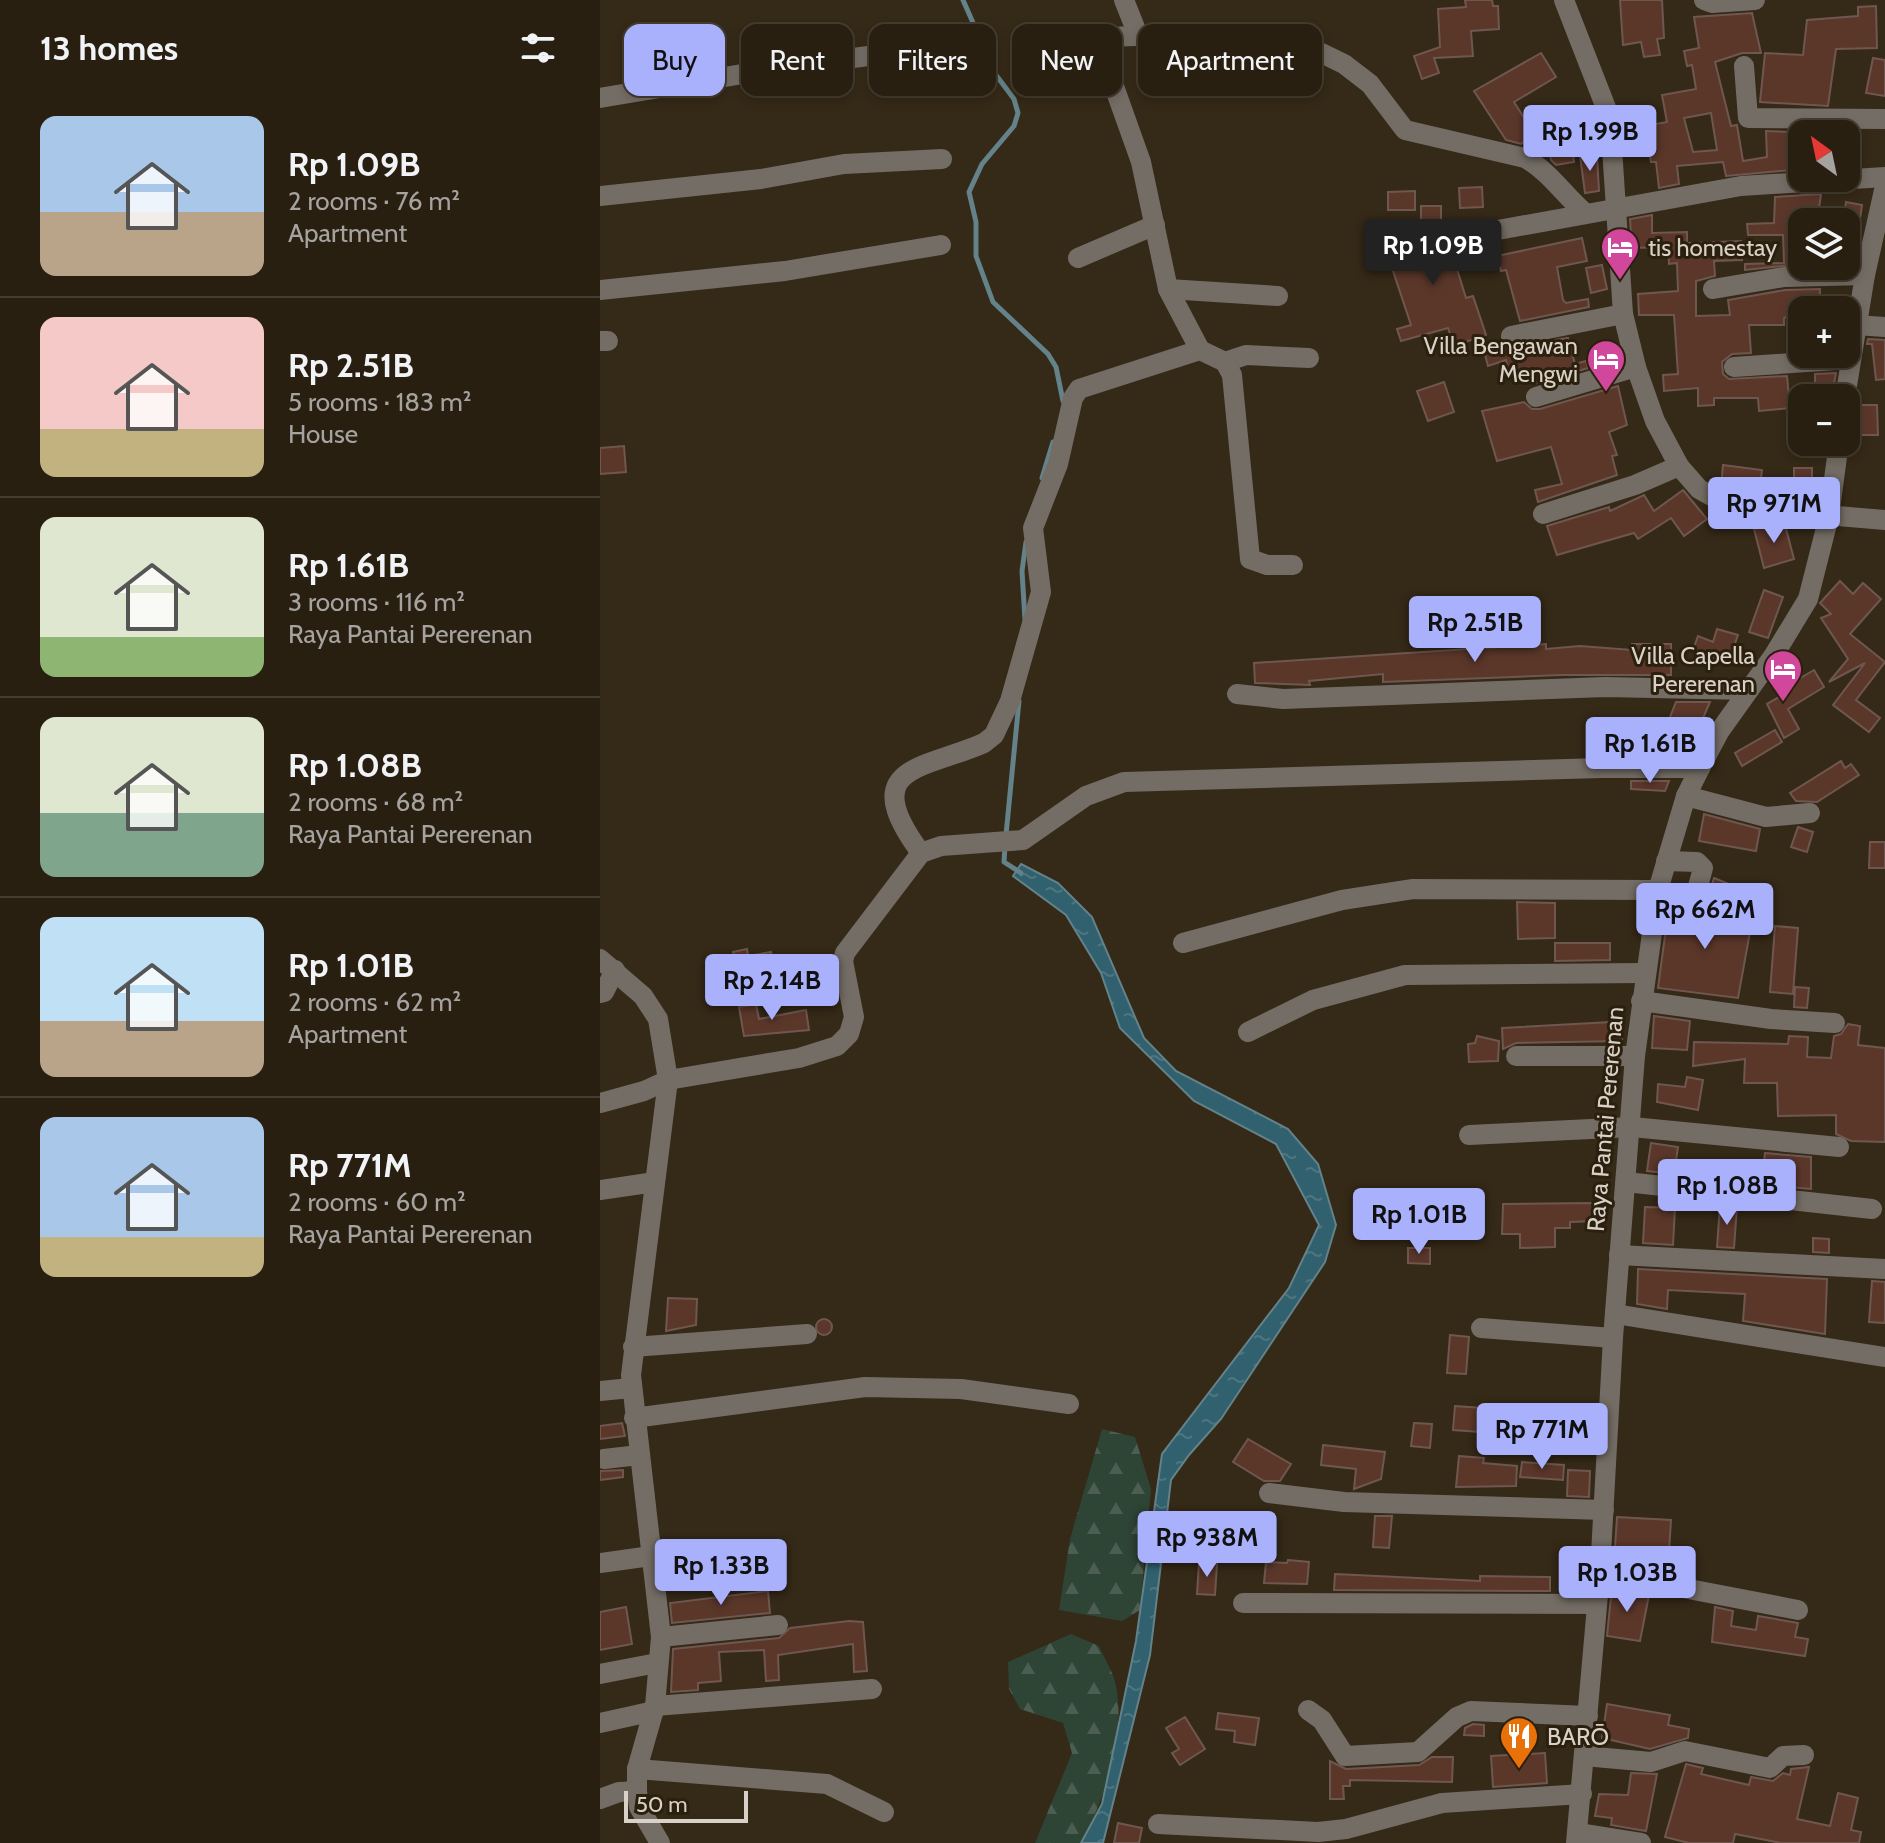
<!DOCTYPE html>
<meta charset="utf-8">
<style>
body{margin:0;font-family:Cabin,sans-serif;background:#342c1f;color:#f1f3f6;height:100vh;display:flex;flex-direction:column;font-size:30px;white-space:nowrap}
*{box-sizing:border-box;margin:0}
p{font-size:26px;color:#a5a29f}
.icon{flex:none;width:44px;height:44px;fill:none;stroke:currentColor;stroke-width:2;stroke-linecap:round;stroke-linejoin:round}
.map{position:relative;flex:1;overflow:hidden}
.side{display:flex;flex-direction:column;background:#281f11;width:600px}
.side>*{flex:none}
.top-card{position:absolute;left:24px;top:24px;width:760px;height:72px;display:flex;gap:16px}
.needle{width:52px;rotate:327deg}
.buttons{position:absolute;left:1188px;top:120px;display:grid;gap:16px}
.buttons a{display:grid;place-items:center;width:72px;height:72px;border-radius:16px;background:#281f11;box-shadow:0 4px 12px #0003,0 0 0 2px #443d31;font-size:40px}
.scale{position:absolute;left:24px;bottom:20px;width:124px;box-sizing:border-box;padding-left:8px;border:4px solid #d9d1c7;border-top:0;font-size:22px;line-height:28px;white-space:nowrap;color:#d9d1c7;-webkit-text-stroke:6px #2b1f0e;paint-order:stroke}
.price{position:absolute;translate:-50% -68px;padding:0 18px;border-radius:8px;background:#a9b0fc;color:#111;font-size:26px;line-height:52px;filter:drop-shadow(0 2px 4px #0008)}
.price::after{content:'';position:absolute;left:50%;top:48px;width:24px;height:18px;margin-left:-12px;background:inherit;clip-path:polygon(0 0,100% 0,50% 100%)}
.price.on{background:#222;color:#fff}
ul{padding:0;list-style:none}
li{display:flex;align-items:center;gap:24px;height:200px;padding:0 40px}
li+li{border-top:2px solid #443d31}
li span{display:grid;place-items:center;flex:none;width:224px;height:160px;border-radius:16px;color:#555}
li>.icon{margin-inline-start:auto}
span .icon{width:96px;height:96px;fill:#fffc;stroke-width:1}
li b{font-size:34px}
h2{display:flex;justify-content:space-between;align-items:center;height:96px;padding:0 40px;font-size:34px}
.chip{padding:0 28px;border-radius:16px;background:#281f11;box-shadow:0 4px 12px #0003,0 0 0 2px #443d31;font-size:28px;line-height:72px}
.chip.on{background:#a9b0fc;color:#111}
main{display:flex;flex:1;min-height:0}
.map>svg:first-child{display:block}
.forest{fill:url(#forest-firs)}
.water{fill:url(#water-ripples);stroke:#638289;stroke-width:2}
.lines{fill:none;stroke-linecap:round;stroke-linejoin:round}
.stream{stroke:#638289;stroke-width:5}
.building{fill:#5b372a;stroke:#6f574f;stroke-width:2;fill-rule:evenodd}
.minor{stroke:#746d65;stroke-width:20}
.labels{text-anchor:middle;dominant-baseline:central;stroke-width:6;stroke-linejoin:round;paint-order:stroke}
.poi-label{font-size:24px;fill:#d9d1c7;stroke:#2b1f0e;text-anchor:start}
.street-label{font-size:24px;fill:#d9d1c7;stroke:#2b1f0e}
</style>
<main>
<section class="side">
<h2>13 homes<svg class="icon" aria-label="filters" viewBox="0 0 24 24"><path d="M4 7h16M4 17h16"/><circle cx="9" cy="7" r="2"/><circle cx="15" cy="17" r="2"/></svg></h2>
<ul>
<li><span style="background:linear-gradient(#a9c7e8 60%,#b9a48a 0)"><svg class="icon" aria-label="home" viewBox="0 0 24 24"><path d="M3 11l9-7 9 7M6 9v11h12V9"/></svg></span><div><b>Rp 1.09B</b><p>2 rooms · 76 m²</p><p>Apartment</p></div></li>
<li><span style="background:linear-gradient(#f6c9c9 70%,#c2b280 0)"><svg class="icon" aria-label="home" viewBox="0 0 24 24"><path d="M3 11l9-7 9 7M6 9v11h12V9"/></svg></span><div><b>Rp 2.51B</b><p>5 rooms · 183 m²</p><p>House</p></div></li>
<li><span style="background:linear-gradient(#dfe7d0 75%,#8fb573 0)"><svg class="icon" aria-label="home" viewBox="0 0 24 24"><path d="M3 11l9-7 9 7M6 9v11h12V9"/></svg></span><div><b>Rp 1.61B</b><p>3 rooms · 116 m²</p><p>Raya Pantai Pererenan</p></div></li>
<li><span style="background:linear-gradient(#dfe7d0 60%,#7fa58c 0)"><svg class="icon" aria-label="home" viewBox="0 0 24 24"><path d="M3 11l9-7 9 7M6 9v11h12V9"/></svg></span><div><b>Rp 1.08B</b><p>2 rooms · 68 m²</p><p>Raya Pantai Pererenan</p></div></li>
<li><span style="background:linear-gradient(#bfe0f5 65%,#b9a48a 0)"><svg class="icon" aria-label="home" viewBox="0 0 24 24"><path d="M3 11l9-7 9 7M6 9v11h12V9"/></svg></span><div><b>Rp 1.01B</b><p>2 rooms · 62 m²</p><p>Apartment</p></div></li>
<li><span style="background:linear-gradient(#a9c7e8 75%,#c2b280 0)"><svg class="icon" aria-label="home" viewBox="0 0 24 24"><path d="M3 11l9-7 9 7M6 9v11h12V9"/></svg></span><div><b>Rp 771M</b><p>2 rooms · 60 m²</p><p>Raya Pantai Pererenan</p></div></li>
</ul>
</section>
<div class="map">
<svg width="1285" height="1843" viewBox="0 0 1285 1843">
<defs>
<pattern id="forest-firs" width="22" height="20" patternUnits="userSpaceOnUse" patternTransform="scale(2)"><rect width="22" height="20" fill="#2e4435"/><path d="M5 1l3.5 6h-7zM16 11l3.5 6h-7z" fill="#4c5e51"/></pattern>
<pattern id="water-ripples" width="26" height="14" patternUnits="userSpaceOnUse" patternTransform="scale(2)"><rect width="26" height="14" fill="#31606e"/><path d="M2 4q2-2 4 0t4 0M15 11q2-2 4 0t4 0" fill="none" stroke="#4e7681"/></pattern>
</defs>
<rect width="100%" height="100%" fill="#352917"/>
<g class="forest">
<path d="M502,1429L535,1437L551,1489L540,1610L522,1621L459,1610L470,1539Z"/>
<path d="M471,1634L499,1646C504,1658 514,1673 516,1686C526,1739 505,1798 481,1843H435L472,1753L463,1723L420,1709L409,1689L408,1662Z"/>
</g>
<path class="water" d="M421,864L458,883L492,917L544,1038L576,1071L688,1129L718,1164L736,1225L725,1262L621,1419L589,1455L571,1480L550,1655L503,1843H481L502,1804L517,1733L536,1641L562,1454L689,1288L719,1225L676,1144L594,1101L520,1028L501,973L466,915L413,876Z"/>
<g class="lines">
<g class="stream">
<path d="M363,0L396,75L414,99L418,113L414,126L382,164L369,192L376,222V256L393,302L448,354L456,367L463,401"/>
<path d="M442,478L453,442"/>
<path d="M425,620L422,571L426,542"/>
<path d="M406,835L419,701"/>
<path d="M405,845L404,862L421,873"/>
</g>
</g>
<g class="building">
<path d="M865,0H892L893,6H898L899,29L871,31L873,56L834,58L839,73L822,79L814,56L840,47L838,9L866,7Z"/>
<path d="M1020,0H1062L1064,38L1057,39L1060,55L1044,57L1041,42L1023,45Z"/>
<path d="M1276,6L1277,48L1236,49L1228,106L1160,102L1165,53L1203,55L1207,20L1258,16V7Z"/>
<path d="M1152,13L1161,53H1142L1115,62L1131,126L1137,125L1143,161L1167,157L1166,131L1243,134H1202V169L1126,176L1123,162L1077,166L1079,184L1059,188L1056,162H1051L1045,126L1067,122L1062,95L1096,89L1092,65L1087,66L1084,51L1099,48L1094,17ZM1111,113L1117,150L1093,152L1084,118Z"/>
<path d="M941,53L956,77L914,102L935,135L921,144L906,140L874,91Z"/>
<path d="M1273,58L1285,60V96L1266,93Z"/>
<path d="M972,144L974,162L956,165L951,160L949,148Z"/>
<path d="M980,156H997L999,191L985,193Z"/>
<path d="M882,187L883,207L860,208L859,188Z"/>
<path d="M815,191V210H788V192Z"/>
<path d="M1221,194L1217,222H1202V264L1145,270V264L1184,263L1183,235H1148L1147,224L1174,223L1175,197Z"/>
<path d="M1246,202L1262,205L1259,226L1243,222Z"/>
<path d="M821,206H841V227L831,235L830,243L841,252L840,261L853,256L866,298L873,296L886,335L854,346L848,328L801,341L797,329L811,325L787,253V242L821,241Z"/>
<path d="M1052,215V233L1087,232V243L1141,241L1142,260L1114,261L1115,276L1096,281V316L1130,315L1128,300L1185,290L1220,289V300H1204L1206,310L1184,318V325H1149L1151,353L1132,354L1122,362L1123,374L1129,379L1187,376L1190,408L1159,411L1158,398H1114V405L1098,406V388L1064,391L1063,375L1078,374L1074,315H1039L1038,294L1078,291L1077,263L1069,264L1068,247L1032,248L1030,219Z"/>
<path d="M982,238L987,261L957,267L963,300L966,303L988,299L989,307L920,321L906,270L901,271L897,256Z"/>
<path d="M1002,265L1007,289L991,293L986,268Z"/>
<path d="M968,338L975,364L986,361L988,368L937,383L933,369L910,376L906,360L888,366L884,351Z"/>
<path d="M1268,339L1285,340V379L1276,380L1272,344H1267Z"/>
<path d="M1236,373L1233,389L1215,390V374Z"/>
<path d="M844,382L854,412L828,421L817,391Z"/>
<path d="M1018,386L1027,425L1009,432L1017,455L1012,456L1017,475L938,502L935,490L962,484L951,447L897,461L882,411L924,402L932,409H940Z"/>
<path d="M1260,405H1277L1278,435H1260Z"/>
<path d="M24,446L26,472L0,474V448Z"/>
<path d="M1123,465L1162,470L1159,494L1121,486Z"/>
<rect x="1194" y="468" width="18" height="27"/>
<path d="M1083,490L1107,519L1084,536L1071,518L1038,539L1034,533L957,555L947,526L1009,507L1010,511L1044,495L1054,511Z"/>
<path d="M1174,524L1185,525L1194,559L1164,568L1154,529Z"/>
<path d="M1240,581L1253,594L1263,583L1281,599L1250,634L1285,662L1256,700L1280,718L1269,732L1233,705L1265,663L1229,682L1248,659L1221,618L1231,614L1220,603Z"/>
<path d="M1164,590L1183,597L1168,638L1149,632Z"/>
<path d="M1117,629L1138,635L1128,663L1093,650L1098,636L1113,642Z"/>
<path d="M946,644V649L980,646L1032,650V644H1071V675H961L783,682V674L709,681L710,685L655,683L654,663Z"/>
<path d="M1214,670L1224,687L1188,709L1199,729L1184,738L1167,704L1193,689L1190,684Z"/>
<path d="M1076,702H1110L1087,755H1062L1056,752Z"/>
<path d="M1175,730L1182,742L1142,766L1135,753Z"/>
<path d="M1241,761L1245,768L1251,764L1259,775L1217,802L1196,801L1190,793Z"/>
<path d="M1031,781H1069L1065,791L1031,789Z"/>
<path d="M1104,814L1160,829L1156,851L1099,841Z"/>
<path d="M1198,827L1213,832L1207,852L1191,847Z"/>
<path d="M1270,842H1285V868H1269Z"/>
<path d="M1114,878L1134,886L1118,926L1150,932L1138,998L1058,988L1068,913L1077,914L1080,925L1086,928L1099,926Z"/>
<path d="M917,902L955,903V938L918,939Z"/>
<path d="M1175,926L1198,928L1193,994L1170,992Z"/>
<path d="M955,943H1010V960L955,961Z"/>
<path d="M147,949L148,956L171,952L174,968L151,972L152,976L138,979L133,952Z"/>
<path d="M1195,987L1209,988L1207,1008L1194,1007Z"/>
<path d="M156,1004L159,1019L206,1010L209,1030L144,1036L139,1007Z"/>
<path d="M1054,1016L1090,1021L1087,1050L1052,1048Z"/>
<path d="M1011,1022L1023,1023L1022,1041L916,1043L903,1049L902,1028Z"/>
<path d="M1248,1024L1260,1026L1258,1045L1285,1048V1142L1251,1141L1236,1134V1115L1178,1116L1177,1083H1144L1145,1059L1093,1066L1094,1042L1188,1044L1189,1036L1208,1037L1207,1057L1231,1058L1234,1036L1241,1034Z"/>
<path d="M877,1036L899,1041L898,1061L869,1062L868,1044L875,1043Z"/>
<path d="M1087,1077L1103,1080L1098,1110L1057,1102L1058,1084L1085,1087Z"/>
<path d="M1051,1143L1078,1147L1074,1174L1047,1171Z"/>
<path d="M1165,1153L1211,1157V1189L1188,1187V1172L1163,1169Z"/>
<path d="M1142,1171L1156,1172L1155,1183L1141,1182Z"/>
<path d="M994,1203L995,1221L970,1222V1228H955V1247L920,1248V1234H902L903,1204Z"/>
<path d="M1120,1205L1137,1207L1134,1248L1117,1247Z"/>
<path d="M1045,1207L1075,1208L1073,1245L1043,1243Z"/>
<path d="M1213,1238L1229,1239V1253L1213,1252Z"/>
<path d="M808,1248H830V1264L808,1263Z"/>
<path d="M1038,1269L1227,1279L1225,1334L1143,1321L1145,1294L1068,1290L1067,1309L1037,1304Z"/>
<path d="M1272,1281L1285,1282V1323L1269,1322Z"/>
<path d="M68,1298L97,1299L96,1325L66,1331Z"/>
<circle cx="224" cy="1327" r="8"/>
<path d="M850,1335L869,1337L866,1374L847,1373Z"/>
<path d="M855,1406L955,1413V1429H895L894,1433L853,1430Z"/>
<path d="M22,1423L25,1436L0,1439V1426Z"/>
<path d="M814,1423L832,1424L830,1448L811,1446Z"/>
<path d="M648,1439L691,1464L680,1481H664L633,1462Z"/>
<path d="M723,1445L785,1452L781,1479L754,1489L756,1469L721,1465Z"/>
<path d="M859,1456L884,1458L883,1463L917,1466L916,1486L856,1487Z"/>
<path d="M922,1462L964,1465L963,1480L920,1477Z"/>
<path d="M23,1470V1477L0,1480V1471Z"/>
<path d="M968,1470L990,1471L989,1497L967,1496Z"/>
<path d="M775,1516H792L789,1548L773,1547Z"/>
<path d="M1017,1517L1071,1520L1068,1567L1053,1569L1014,1562Z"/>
<path d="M688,1560L709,1562L707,1584L664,1583L666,1562L687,1563Z"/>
<path d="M599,1563L617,1564L615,1595L597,1594Z"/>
<path d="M735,1574L880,1581V1576L950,1577V1591L734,1590Z"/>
<path d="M1012,1587L1049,1595L1040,1641L1007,1636Z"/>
<path d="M168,1591L170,1613L72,1623L70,1603Z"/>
<path d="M26,1607L32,1644L0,1650V1612Z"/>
<path d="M1115,1607L1133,1611L1131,1626L1156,1630L1158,1616L1198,1623L1195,1637L1208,1639L1205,1656L1112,1642Z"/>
<path d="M249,1621L263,1622L267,1671L254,1672L253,1644L178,1655L179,1680L166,1681L164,1650L119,1652L121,1681L98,1683V1690L71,1692L73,1649L179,1638L190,1628Z"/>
<path d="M1007,1704L1070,1715L1068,1725L1089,1729L1088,1738L1050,1749L1002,1738Z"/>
<path d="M618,1713L659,1718L655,1745L634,1742L635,1731L616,1729Z"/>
<path d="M585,1717L605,1749L580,1765L572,1753L579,1749L566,1728Z"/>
<path d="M873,1724L884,1725V1736L864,1735L865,1728Z"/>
<path d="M945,1753L947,1783L893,1787L891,1756Z"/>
<path d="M832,1757H853L852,1782L750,1780V1786H743L744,1799H730V1761L746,1769L819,1765Z"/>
<path d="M1086,1764L1103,1768L1101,1774L1149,1785L1151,1777L1173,1781L1183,1773L1190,1775L1191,1769L1209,1767L1197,1819L1230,1826L1238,1793L1258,1798L1251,1830L1261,1832L1259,1843H1181L1135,1834L1133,1843H1089L1065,1837Z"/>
<path d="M1031,1773L1057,1774L1046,1831L1011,1825L1012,1818L995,1816L999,1794L1028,1795Z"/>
<path d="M518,1823L542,1828L539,1843H514Z"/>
</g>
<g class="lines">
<g class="minor">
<path d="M524,0L538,35"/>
<path d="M964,0L1010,118L1023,314L1036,367L1055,421L1079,466L1099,489L1131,507L1285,520"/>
<path d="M1104,0L1112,3L1155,0"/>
<path d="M1144,66L1148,118L1285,119"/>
<path d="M0,98L184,67L276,55"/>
<path d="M0,196L161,179L244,164L342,159"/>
<path d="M843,240L1141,186L1285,177"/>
<path d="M478,258L555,225"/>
<path d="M568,289L678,296"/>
<path d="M1113,289L1184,277L1265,275"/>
<path d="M0,290L185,271L341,245"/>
<path d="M1256,325L1285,327"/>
<path d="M911,336L1023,314"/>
<path d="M0,341H8"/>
<path d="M600,350L568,289L541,162L500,47L508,37L643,32L707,46L744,64L770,84L805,130L925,158C950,172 963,194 985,213"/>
<path d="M625,362L646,355L709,358"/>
<path d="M1134,367L1251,359"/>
<path d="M936,397L1036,367"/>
<path d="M1245,398L1265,275L1285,186"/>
<path d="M943,514L1035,485L1079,466"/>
<path d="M637,694L683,699L1005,687L1148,690"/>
<path d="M1086,796L1166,817L1210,813"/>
<path d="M321,853C256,765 323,770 384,743L394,735L410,701L441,592L433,528L458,464L473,398L479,389L600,350L625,362L632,375L650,559L667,565H693"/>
<path d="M1066,861L1097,862L1103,868L1090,916"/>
<path d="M583,943L742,900L813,889L1058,890"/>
<path d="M0,959L43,996L58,1019L68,1080L31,1375L61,1637L55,1706L37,1769V1791L39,1807L60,1843"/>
<path d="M0,993L4,992L15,970"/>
<path d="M1041,1001L1171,1019L1235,1023"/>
<path d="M648,1032L713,1000L805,975L1044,973"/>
<path d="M916,1056H1035"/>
<path d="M0,1103L44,1091L68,1080L199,1058L237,1046L249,1034L254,1017L243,961L245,953L321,853L341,846L423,840L486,796L524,782L1001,768H1100"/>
<path d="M869,1135L1032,1127L1239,1147"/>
<path d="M1026,1182L1272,1209"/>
<path d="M0,1190L55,1182"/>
<path d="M1019,1255L1285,1269"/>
<path d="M1015,1314L1284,1357"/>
<path d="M881,1328L1013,1338"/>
<path d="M33,1347L207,1334"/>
<path d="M0,1391L31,1388"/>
<path d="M34,1418L265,1387L361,1389L469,1404"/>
<path d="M4,1459L39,1455"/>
<path d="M669,1493L744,1502L1004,1510"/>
<path d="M0,1563L51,1556"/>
<path d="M1000,1572L1198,1610"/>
<path d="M643,1603L996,1604"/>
<path d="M61,1637L178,1625"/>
<path d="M0,1674L57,1663"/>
<path d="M55,1706L272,1689"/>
<path d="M708,1710L722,1720L745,1756L818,1752L857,1717L871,1711L988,1716"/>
<path d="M0,1723L54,1711"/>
<path d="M984,1756L1051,1762L1085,1751L1170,1768L1183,1756L1204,1755"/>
<path d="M37,1769L227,1784L284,1812"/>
<path d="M0,1799L19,1792L37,1791"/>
<path d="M558,1824L718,1832L746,1829L842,1803L982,1794"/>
<path d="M978,1833L1041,1843"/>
<path d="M976,1843L1000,1572L1013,1338L1035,1056L1058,890L1086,796L1100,768L1119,732L1174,655L1208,599L1229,516L1239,442"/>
</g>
</g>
<defs>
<g id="hotel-pin" transform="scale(2)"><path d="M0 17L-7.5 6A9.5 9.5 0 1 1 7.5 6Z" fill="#d1479c" stroke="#2b1f0e"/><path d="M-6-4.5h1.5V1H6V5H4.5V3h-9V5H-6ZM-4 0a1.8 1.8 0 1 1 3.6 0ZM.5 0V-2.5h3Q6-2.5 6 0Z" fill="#fff"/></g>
<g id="restaurant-pin" transform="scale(2)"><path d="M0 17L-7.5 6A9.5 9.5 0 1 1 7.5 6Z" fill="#e8710a" stroke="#2b1f0e"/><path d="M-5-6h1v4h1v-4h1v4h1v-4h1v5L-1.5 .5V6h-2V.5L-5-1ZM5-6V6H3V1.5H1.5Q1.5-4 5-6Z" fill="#fff"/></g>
</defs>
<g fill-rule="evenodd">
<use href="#hotel-pin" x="1020" y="247"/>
<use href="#hotel-pin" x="1006" y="359"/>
<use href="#hotel-pin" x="1183" y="669"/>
<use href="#restaurant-pin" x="919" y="1736"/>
</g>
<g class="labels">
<g class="poi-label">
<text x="1048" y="247">tis homestay</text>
<text x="978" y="345" text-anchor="end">Villa Bengawan<tspan x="978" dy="28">Mengwi</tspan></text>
<text x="1155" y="655" text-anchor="end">Villa Capella<tspan x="1155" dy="28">Pererenan</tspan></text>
<text x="947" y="1736">BARŌ</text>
</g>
<g class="street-label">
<text transform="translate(1005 1119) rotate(-85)">Raya Pantai Pererenan</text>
</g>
</g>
</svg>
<div class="buttons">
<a><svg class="needle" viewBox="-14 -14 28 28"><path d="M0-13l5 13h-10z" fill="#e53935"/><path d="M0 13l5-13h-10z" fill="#a5a29f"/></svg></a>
<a><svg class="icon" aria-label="layers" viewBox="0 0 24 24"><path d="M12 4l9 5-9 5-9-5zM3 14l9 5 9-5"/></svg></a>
<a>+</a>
<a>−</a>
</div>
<div class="scale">50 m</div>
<b class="price" style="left:990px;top:173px">Rp 1.99B</b>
<b class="price on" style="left:833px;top:287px">Rp 1.09B</b>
<b class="price" style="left:1174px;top:545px">Rp 971M</b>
<b class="price" style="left:875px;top:664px">Rp 2.51B</b>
<b class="price" style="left:1050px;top:785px">Rp 1.61B</b>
<b class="price" style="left:1105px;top:951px">Rp 662M</b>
<b class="price" style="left:172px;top:1022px">Rp 2.14B</b>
<b class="price" style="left:1127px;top:1227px">Rp 1.08B</b>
<b class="price" style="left:819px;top:1256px">Rp 1.01B</b>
<b class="price" style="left:942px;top:1471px">Rp 771M</b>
<b class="price" style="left:607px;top:1579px">Rp 938M</b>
<b class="price" style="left:121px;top:1607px">Rp 1.33B</b>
<b class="price" style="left:1027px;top:1614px">Rp 1.03B</b>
<div class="top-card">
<a class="chip on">Buy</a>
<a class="chip">Rent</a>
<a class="chip">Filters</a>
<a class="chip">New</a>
<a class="chip">Apartment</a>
</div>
</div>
</main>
